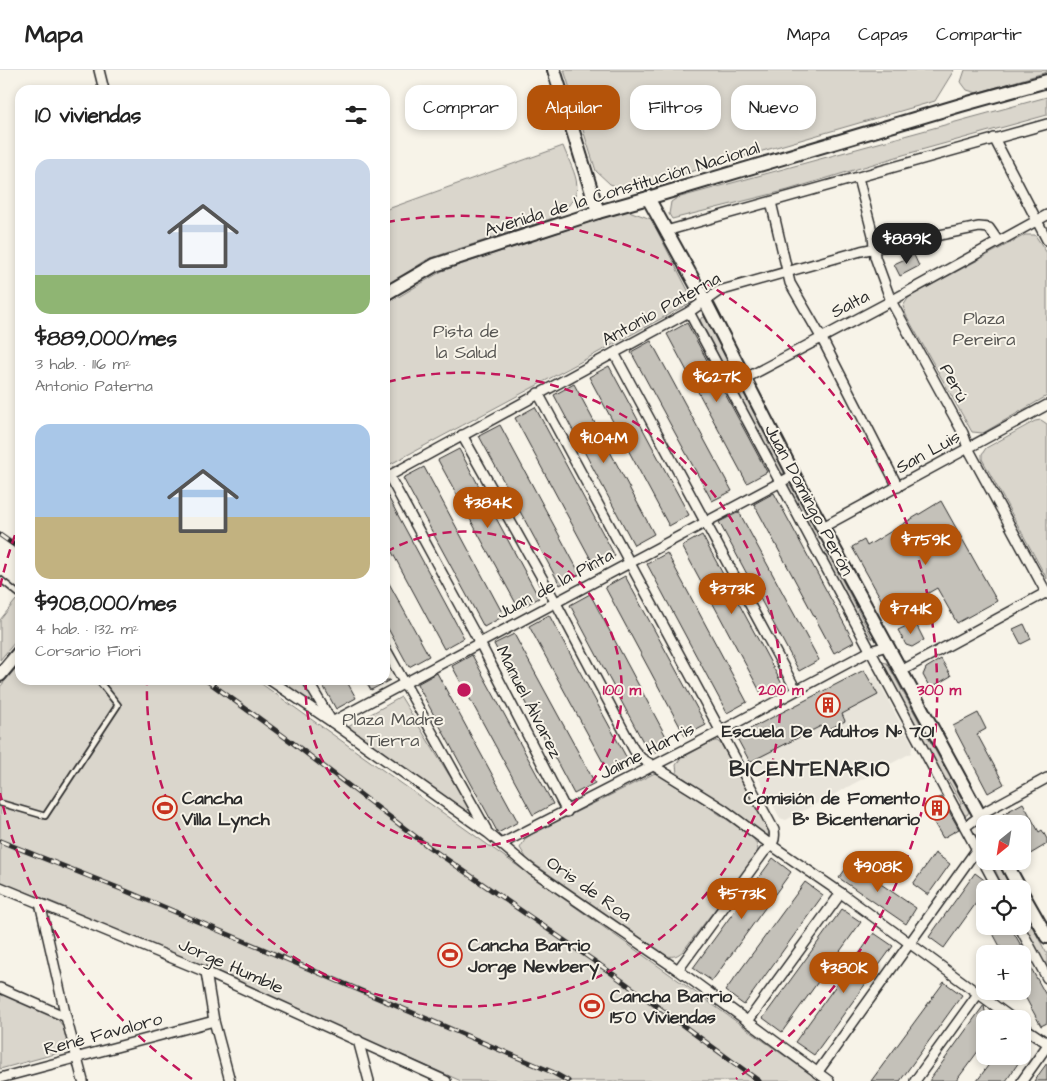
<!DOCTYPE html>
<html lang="es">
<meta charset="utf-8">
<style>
body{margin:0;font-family:"Architects Daughter",sans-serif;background:#f6f6f6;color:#222;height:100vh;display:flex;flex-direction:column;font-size:19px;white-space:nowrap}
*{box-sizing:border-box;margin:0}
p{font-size:16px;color:#767676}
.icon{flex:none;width:28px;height:28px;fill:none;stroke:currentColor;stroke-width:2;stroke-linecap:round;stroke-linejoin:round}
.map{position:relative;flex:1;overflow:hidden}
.drawer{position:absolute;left:15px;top:15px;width:375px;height:600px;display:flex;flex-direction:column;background:#fff;border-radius:15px;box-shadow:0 2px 8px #0003}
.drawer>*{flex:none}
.hud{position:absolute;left:405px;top:15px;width:475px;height:45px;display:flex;gap:10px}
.needle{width:32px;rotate:210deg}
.buttons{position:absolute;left:976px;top:745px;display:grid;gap:10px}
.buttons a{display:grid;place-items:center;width:55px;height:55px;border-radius:10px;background:#fff;box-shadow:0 2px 8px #0003;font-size:25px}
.price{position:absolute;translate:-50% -42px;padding:0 11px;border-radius:18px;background:#b45309;color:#fff;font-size:16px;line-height:32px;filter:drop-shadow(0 1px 2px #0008)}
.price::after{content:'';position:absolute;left:50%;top:30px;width:15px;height:11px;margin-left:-8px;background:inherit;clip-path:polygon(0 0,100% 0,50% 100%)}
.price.on{background:#222;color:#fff}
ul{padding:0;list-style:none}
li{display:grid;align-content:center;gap:10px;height:265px;padding:0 20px}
li span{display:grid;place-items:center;height:155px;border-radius:15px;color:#555}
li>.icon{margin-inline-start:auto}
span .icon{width:90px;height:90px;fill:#fffc;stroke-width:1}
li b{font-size:21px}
h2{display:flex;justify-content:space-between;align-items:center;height:60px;padding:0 20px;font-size:21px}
.chip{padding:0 18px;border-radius:15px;background:#fff;box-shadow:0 2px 8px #0003;font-size:18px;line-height:45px}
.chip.on{background:#b45309;color:#fff}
header{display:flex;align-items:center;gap:30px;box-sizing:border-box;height:70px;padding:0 25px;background:#fff;border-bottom:1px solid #e0e0e0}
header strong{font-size:24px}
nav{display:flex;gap:28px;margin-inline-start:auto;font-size:18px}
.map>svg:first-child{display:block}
.built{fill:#e8e4da}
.green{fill:#dad6cc;stroke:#82807c}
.building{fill:#c4c1b9;stroke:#2b2b2b}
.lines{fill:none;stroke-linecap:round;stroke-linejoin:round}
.lane-casing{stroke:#2b2b2b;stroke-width:8}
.street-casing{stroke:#2b2b2b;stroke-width:12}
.secondary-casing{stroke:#2b2b2b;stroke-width:16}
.lane{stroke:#f7f3e8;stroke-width:4.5}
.street{stroke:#f7f3e8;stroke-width:9}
.secondary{stroke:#f7f3e8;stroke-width:12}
.rail-casing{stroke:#2b2b2b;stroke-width:5}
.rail{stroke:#f7f3e8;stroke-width:3;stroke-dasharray:9;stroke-linecap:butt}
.ring{fill:none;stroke:#c2185b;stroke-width:2.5;stroke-dasharray:9 6}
.labels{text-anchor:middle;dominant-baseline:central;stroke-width:4;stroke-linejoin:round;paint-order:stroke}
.street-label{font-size:18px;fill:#2b2b2b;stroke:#f7f3e8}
.park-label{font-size:18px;fill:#575653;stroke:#f7f3e8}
.poi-label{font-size:18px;font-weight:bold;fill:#2b2b2b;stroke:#f7f3e8;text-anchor:start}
.district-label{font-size:22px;font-weight:bold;letter-spacing:1px;fill:#2b2b2b;stroke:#f7f3e8}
.centre{fill:#c2185b;stroke:#f7f3e8;stroke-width:2.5}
.ring-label{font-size:15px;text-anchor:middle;font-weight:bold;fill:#c2185b;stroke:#f7f3e8;stroke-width:4;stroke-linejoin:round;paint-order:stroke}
</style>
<header>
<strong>Mapa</strong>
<nav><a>Mapa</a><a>Capas</a><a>Compartir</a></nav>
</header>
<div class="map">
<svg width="1047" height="1011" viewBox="0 0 1047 1011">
<rect width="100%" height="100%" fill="#f7f3e8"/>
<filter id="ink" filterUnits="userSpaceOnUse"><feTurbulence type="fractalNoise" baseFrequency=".02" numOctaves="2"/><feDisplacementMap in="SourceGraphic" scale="10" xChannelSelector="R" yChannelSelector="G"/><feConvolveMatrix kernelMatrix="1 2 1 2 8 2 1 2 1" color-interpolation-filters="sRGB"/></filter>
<g filter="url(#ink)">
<path class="built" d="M864,600L869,609L876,606L899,651L913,675L911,683L786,750L780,748L738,670L740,664Z"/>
<g class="green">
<path d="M564,0H954L935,31L628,120L610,114L596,101Z"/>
<path d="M965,0H1047V2L977,23L967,20L961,12Z"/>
<path d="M1047,27V45L903,85L788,120L672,149L669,144L671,132L677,128Z"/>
<path d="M563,76C576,109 589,121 556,147L428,189L385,217V140Z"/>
<path d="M626,140L651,149L693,230L692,232L385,397V235L442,201Z"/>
<path d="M1025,165H1035L1047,183V326L983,363L972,362L906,245L903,236L909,227Z"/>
<path d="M702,247L706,248L785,401L783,404L780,403L700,250Z"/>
<path d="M1041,350L1047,354V509L982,389V384L986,378L1035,351Z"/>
<path d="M789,415H792L820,467L815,470L787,417Z"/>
<path d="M825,482L828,483L873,569L867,564L824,486Z"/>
<path d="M16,530L20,533V566L0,590V550Z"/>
<path d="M882,592L887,593L969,742L967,745H964L959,736L961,733L948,710L944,709Z"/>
<path d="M20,593V610H256L820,1011H461L57,834L0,812V617Z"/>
<path d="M276,610H303L313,627V632L309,633Z"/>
<path d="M401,627L470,739L466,741L348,657Z"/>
<path d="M713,671H717L721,674L769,758L770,761L767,766L677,703L676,695L680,689Z"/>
<path d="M655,703L665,707L751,766C757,773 759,776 757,785L683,881C677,886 674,887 667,886L527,789L520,778L526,768L534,763Z"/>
<path d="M991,791H998L1012,819H1004Z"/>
<path d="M1022,838L1047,884V898L1023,853Z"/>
<path d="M0,922L55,946L63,956L69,977L66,981L0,999Z"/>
</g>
<g class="building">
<path d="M914,185L919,196L900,206L894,194Z"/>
<path d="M687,253L767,402L747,413L667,264Z"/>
<path d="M651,271L732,421L712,431L631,282Z"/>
<path d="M609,296L689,445L669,456L589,307Z"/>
<path d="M574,314L654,464L634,475L554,325Z"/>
<path d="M535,337L615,486L595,497L515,348Z"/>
<path d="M500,355L580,504L560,515L479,366Z"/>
<path d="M459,379L539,528L519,539L438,390Z"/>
<path d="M424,397L504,546L484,557L403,408Z"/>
<path d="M385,421L464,568L444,579L385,469Z"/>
<path d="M774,423L854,572L834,583L754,434Z"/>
<path d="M941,431L997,531L957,553L937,518L890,545L852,477L864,470L867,476Z"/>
<path d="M739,442L819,590L799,601L719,452Z"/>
<path d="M702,465L782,614L762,625L682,476Z"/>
<path d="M667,483L747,632L727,643L647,494Z"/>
<path d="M385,506L429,586L409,597L385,553Z"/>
<path d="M625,506L706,655L685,666L605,517Z"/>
<path d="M590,524L670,674L650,685L570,535Z"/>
<path d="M549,545L630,694L610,705L529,556Z"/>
<path d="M915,552L924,570L912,577L906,575L898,560Z"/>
<path d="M1024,554L1031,569L1021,574L1013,559Z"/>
<path d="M514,564L595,713L574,724L494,574Z"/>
<path d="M472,585L553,734L533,745L452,596Z"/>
<path d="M941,589L951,606L930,618L923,605L926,598Z"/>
<path d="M864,600L878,625L842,644L845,651L824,662L821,656L750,692L738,670L740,664Z"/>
<path d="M437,603L518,752L498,763L417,614Z"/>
<path d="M320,610H346L356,628L336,639Z"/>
<path d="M365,610H390L371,620Z"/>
<path d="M978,643L986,659L977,664L1004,714L988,723L953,656Z"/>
<path d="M941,727L959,759L943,768L924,736Z"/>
<path d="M1023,733L1039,762L1042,760L1047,769V774L1022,789V754H1000L1003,744Z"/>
<path d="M935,783L950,794L928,825L913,814Z"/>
<path d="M773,788L791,802L712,911L693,898Z"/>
<path d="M850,793L916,838L906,854L839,808Z"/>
<path d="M975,803L987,812L989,815L944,878L929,867Z"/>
<path d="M805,812L823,825L744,935L725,921Z"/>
<path d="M842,839L861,852L782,962L763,948Z"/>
<path d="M989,856H1010L1023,879L1021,880L1047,927V953L1041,956L1022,921V884H1004Z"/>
<path d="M874,863L893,876L814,985L795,972Z"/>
<path d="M944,912L962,925L913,993L900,1011H871Z"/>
<path d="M984,935L985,942L994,949H985V972L979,980L956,1011H929Z"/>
<path d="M995,986H1023L1006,1011H977Z"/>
<path d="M1047,993V1011H1034Z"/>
</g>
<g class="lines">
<g class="lane-casing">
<g id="lane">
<path d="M0,509L20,525"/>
<path d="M0,733L45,746L118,635L98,610"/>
</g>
</g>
<g class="street-casing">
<g id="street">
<path d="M99,0L104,20"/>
<path d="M994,68L1047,170"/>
<path d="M858,108L873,165L875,187L891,231L963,363L968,378L1047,524"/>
<path d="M771,132L790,213L821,267L898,417"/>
<path d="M666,161L1047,54"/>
<path d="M689,242L998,819"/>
<path d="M614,283L796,620"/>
<path d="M746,308L891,231L1047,145"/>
<path d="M538,323L774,760C776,771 772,775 764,782L678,900"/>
<path d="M462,365L556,533L634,680L641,688L723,739L771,775L841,823L1013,949"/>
<path d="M389,406L480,573L567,742"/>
<path d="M385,408L689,242L719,221L861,181L979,157L989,158L998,171"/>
<path d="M823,457L1047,335"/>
<path d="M385,578L486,759"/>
<path d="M901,601L1047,522"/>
<path d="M270,610L332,652L488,763L532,800L678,900L829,1011"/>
<path d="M307,610L332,652L794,405"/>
<path d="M965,757L988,740L1047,708"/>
<path d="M501,774L721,661L870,581L887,576"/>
<path d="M0,817L206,902L446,1011"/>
<path d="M40,833L66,947L83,1011"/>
<path d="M1019,856L1047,908"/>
<path d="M206,902L214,951L230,1011"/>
<path d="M0,918L66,947"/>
<path d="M748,951L841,823"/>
<path d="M1022,956L1047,973"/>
<path d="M358,970L369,1011"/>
<path d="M817,1003L977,779"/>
<path d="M0,1008L214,951"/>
<path d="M915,1011L978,924"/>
<path d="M1022,1011L1047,976"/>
</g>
</g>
<g class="secondary-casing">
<g id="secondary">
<path d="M554,0L598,142"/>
<path d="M648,128L705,231L794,405L985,755"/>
<path d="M385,224L435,195L598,142L648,128L961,35L1047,11"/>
<path d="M0,605L20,581"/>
<path d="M1005,791L1020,819"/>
<path d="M1022,823L1047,867"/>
</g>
</g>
<use href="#lane" class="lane"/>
<use href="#street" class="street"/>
<use href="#secondary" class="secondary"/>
<g class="rail-casing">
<g id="rail">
<path d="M0,465L20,479"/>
<path d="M206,610L293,673L429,777L610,902L759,1011"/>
<path d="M0,771L126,821L552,1002L568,1011"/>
</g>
</g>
<use href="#rail" class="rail"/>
</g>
</g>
<g class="ring">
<path d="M386 482A158 158 0 1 1 306 610"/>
<path d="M387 312A317 317 0 1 1 147 612"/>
<path d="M192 1009A475 475 0 0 1 0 723M0 517A475 475 0 0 1 19 454M386 152A475 475 0 0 1 736 1009"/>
</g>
<defs>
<g id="building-ring" transform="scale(1.25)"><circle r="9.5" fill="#f7f3e8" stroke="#c8321e" stroke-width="1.5"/><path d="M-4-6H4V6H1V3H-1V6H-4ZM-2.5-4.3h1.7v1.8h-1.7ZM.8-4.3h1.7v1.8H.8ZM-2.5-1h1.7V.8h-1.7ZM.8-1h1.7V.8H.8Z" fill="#c8321e"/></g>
<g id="stadium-ring" transform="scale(1.25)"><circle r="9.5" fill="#f7f3e8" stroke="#c8321e" stroke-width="1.5"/><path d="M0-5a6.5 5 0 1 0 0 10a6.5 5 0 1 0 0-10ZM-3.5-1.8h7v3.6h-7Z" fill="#c8321e"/></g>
</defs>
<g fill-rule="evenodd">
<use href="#building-ring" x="828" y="635"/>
<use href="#stadium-ring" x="165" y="738"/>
<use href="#building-ring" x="937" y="738"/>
<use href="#stadium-ring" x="450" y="885"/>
<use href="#stadium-ring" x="592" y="936"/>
</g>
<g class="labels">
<g class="street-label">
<text transform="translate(622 119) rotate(-17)">Avenida de la Constitución Nacional</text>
<text transform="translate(850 234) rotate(-27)">Salta</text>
<text transform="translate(661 239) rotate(-29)">Antonio Paterna</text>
<text transform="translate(954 313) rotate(61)">Perú</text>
<text transform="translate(928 382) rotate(-29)">San Luis</text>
<text transform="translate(809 430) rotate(62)">Juan Domingo Perón</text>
<text transform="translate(555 514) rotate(-28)">Juan de la Pinta</text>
<text transform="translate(529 632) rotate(63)">Manuel Álvarez</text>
<text transform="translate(647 681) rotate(-27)">Jaime Harris</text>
<text transform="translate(589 819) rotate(35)">Oris de Roa</text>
<text transform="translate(231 896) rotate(24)">Jorge Humble</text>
<text transform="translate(103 964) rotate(-15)">René Favaloro</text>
</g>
<g class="park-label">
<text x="984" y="248">Plaza<tspan x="984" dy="21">Pereira</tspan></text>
<text x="466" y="261">Pista de<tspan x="466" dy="21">la Salud</tspan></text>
<text x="393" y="649">Plaza Madre<tspan x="393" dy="21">Tierra</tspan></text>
</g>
<g class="poi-label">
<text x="828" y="661" text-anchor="middle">Escuela De Adultos Nº 701</text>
<text x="182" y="728">Cancha<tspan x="182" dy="21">Villa Lynch</tspan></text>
<text x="920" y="728" text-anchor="end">Comisión de Fomento<tspan x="920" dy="21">B° Bicentenario</tspan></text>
<text x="468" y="875">Cancha Barrio<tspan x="468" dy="21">Jorge Newbery</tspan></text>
<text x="610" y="926">Cancha Barrio<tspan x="610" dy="21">150 Viviendas</tspan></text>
</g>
<g class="district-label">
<text x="810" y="699">BICENTENARIO</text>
</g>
</g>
<circle cx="464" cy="620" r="8" class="centre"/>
<g class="ring-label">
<text x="622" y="625">100 m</text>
<text x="781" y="625">200 m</text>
<text x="939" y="625">300 m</text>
</g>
</svg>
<div class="buttons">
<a><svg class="needle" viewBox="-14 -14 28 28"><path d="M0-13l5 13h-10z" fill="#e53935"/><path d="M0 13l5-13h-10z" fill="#767676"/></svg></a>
<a><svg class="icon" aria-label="locate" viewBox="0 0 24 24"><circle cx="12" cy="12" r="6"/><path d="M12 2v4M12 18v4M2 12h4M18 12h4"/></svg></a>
<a>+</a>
<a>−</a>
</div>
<b class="price on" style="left:907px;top:195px">$889K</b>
<b class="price" style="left:717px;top:333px">$627K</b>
<b class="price" style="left:604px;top:394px">$1.04M</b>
<b class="price" style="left:488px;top:459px">$384K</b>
<b class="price" style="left:926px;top:496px">$759K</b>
<b class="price" style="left:732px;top:545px">$373K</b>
<b class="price" style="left:911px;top:565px">$741K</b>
<b class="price" style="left:878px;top:823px">$908K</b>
<b class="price" style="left:742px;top:850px">$573K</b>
<b class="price" style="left:844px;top:924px">$380K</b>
<div class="hud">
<a class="chip">Comprar</a>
<a class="chip on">Alquilar</a>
<a class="chip">Filtros</a>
<a class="chip">Nuevo</a>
</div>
<section class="drawer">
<h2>10 viviendas<svg class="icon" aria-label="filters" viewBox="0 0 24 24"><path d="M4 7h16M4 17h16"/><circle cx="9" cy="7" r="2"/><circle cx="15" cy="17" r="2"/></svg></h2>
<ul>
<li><span style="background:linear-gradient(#c9d6e8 75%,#8fb573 0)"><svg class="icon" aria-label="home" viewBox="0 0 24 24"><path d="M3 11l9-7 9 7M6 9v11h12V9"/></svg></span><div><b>$889,000/mes</b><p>3 hab. · 116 m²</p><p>Antonio Paterna</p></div></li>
<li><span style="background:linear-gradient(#a9c7e8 60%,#c2b280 0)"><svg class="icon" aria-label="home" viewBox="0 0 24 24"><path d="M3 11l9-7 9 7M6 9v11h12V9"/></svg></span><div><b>$908,000/mes</b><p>4 hab. · 132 m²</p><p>Corsario Fiori</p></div></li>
</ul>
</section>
</div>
